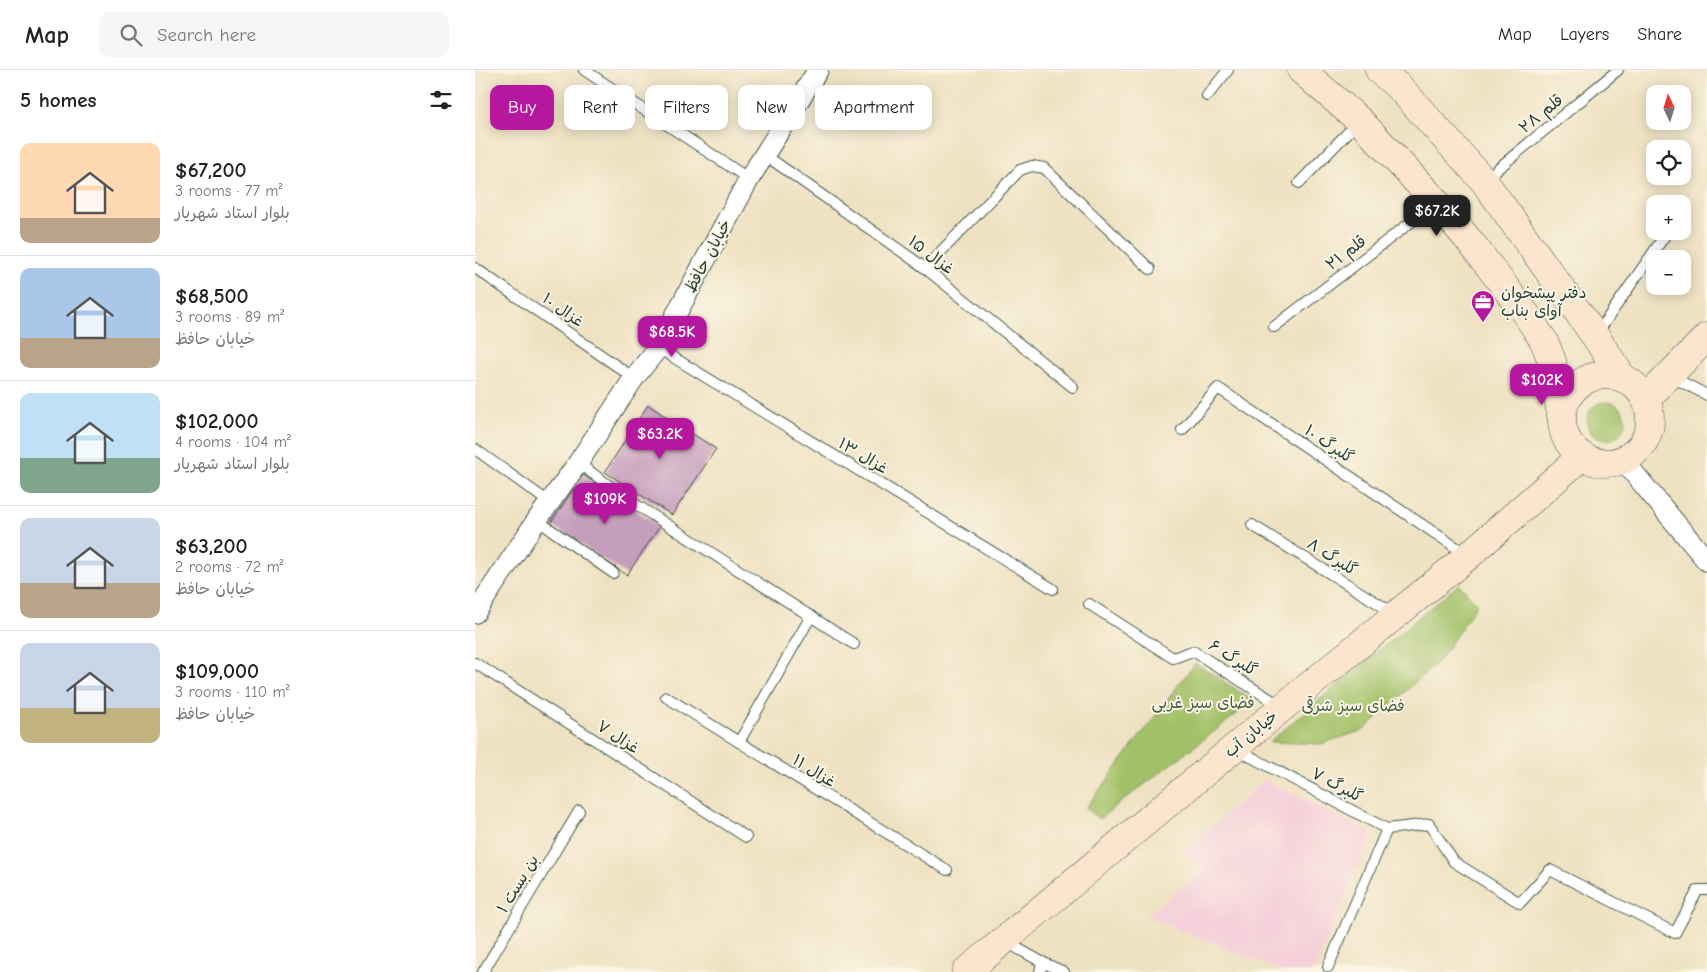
<!DOCTYPE html>
<meta charset="utf-8">
<style>
body{margin:0;font-family:"Comic Neue","Playpen Sans Arabic",sans-serif;background:#f6f6f6;color:#202124;height:100vh;display:flex;flex-direction:column;font-size:19px;white-space:nowrap}
*{box-sizing:border-box;margin:0}
p{font-size:16px;color:#757577}
.icon{flex:none;width:28px;height:28px;fill:none;stroke:currentColor;stroke-width:2;stroke-linecap:round;stroke-linejoin:round}
.map{position:relative;flex:1;overflow:hidden}
.drawer{display:flex;flex-direction:column;background:#fff;width:475px}
.drawer>*{flex:none}
.banner{position:absolute;left:15px;top:15px;width:475px;height:45px;display:flex;gap:10px}
.needle{width:32px;rotate:356deg}
.controls{position:absolute;left:1171px;top:15px;display:grid;gap:10px}
.controls a{display:grid;place-items:center;width:45px;height:45px;border-radius:10px;background:#fff;box-shadow:0 2px 12px #0003;font-size:25px}
.price{position:absolute;translate:-50% -42px;padding:0 11px;border-radius:10px;background:#b5179e;color:#fff;font-size:16px;line-height:32px;filter:drop-shadow(0 1px 2px #0008)}
.price::after{content:'';position:absolute;left:50%;top:30px;width:15px;height:11px;margin-left:-8px;background:inherit;clip-path:polygon(0 0,100% 0,50% 100%)}
.price.selected{background:#222;color:#fff}
ul{padding:0;list-style:none}
li{display:flex;align-items:center;gap:15px;height:125px;padding:0 20px}
li+li{border-top:1px solid #e0e0e0}
li span{display:grid;place-items:center;flex:none;width:140px;height:100px;border-radius:10px;color:#555}
li>.icon{margin-inline-start:auto}
span .icon{width:60px;height:60px;fill:#fffc;stroke-width:1}
li b{font-size:21px}
h2{display:flex;justify-content:space-between;align-items:center;height:60px;padding:0 20px;font-size:21px}
.tag{padding:0 18px;border-radius:10px;background:#fff;box-shadow:0 2px 12px #0003;font-size:18px;line-height:45px}
.tag.selected{background:#b5179e;color:#fff}
header{display:flex;align-items:center;gap:30px;box-sizing:border-box;height:70px;padding:0 25px;background:#fff;border-bottom:1px solid #e0e0e0}
header strong{font-size:24px}
nav{display:flex;gap:28px;margin-inline-start:auto;font-size:18px}
.search{width:350px;height:45px;background:#f6f6f6;display:flex;align-items:center;gap:12px;box-sizing:border-box;padding:0 18px;border-radius:10px;color:#757577;font-size:19px}
main{display:flex;flex:1;min-height:0}
.map>svg:first-child{display:block}
.built{fill:#f5cfda}
.green{fill:#a3c168;stroke:#617f4e}
.building{fill:#c69ebd}
.lines{fill:none;stroke-linecap:round;stroke-linejoin:round}
.lane-casing{stroke:#3e5649;stroke-width:12}
.street-casing{stroke:#3e5649;stroke-width:22}
.secondary-casing{stroke:#3e5649;stroke-width:29}
.lane{stroke:#fff;stroke-width:10}
.street{stroke:#fff;stroke-width:20}
.secondary{stroke:#fce5cf;stroke-width:28}
.labels{text-anchor:middle;dominant-baseline:central;stroke-width:4;stroke-linejoin:round;paint-order:stroke}
.street-label{font-size:16px;fill:#1f3d34;stroke:#fcf5e5}
.poi-label{font-size:16px;fill:#1f3d34;stroke:#fcf5e5;text-anchor:start}
.park-label{font-size:16px;fill:#405e41;stroke:#fcf5e5}
</style>
<header>
<strong>Map</strong>
<div class="search"><svg class="icon" aria-label="search" viewBox="0 0 24 24"><circle cx="10" cy="10" r="6"/><path d="M15 15l6 6"/></svg>Search here</div>
<nav><a>Map</a><a>Layers</a><a>Share</a></nav>
</header>
<main>
<section class="drawer">
<h2>5 homes<svg class="icon" aria-label="filters" viewBox="0 0 24 24"><path d="M4 7h16M4 17h16"/><circle cx="9" cy="7" r="2"/><circle cx="15" cy="17" r="2"/></svg></h2>
<ul>
<li><span style="background:linear-gradient(#ffd9b3 75%,#b9a48a 0)"><svg class="icon" aria-label="home" viewBox="0 0 24 24"><path d="M3 11l9-7 9 7M6 9v11h12V9"/></svg></span><div><b>$67,200</b><p>3 rooms · 77 m²</p><p>بلوار استاد شهریار</p></div></li>
<li><span style="background:linear-gradient(#a9c7e8 70%,#b9a48a 0)"><svg class="icon" aria-label="home" viewBox="0 0 24 24"><path d="M3 11l9-7 9 7M6 9v11h12V9"/></svg></span><div><b>$68,500</b><p>3 rooms · 89 m²</p><p>خیابان حافظ</p></div></li>
<li><span style="background:linear-gradient(#bfe0f5 65%,#7fa58c 0)"><svg class="icon" aria-label="home" viewBox="0 0 24 24"><path d="M3 11l9-7 9 7M6 9v11h12V9"/></svg></span><div><b>$102,000</b><p>4 rooms · 104 m²</p><p>بلوار استاد شهریار</p></div></li>
<li><span style="background:linear-gradient(#c9d6e8 65%,#b9a48a 0)"><svg class="icon" aria-label="home" viewBox="0 0 24 24"><path d="M3 11l9-7 9 7M6 9v11h12V9"/></svg></span><div><b>$63,200</b><p>2 rooms · 72 m²</p><p>خیابان حافظ</p></div></li>
<li><span style="background:linear-gradient(#c9d6e8 65%,#c2b280 0)"><svg class="icon" aria-label="home" viewBox="0 0 24 24"><path d="M3 11l9-7 9 7M6 9v11h12V9"/></svg></span><div><b>$109,000</b><p>3 rooms · 110 m²</p><p>خیابان حافظ</p></div></li>
</ul>
</section>
<div class="map">
<svg width="1232" height="902" viewBox="0 0 1232 902">
<rect width="100%" height="100%" fill="#fcf5e5"/>
<filter id="ink" filterUnits="userSpaceOnUse"><feTurbulence type="fractalNoise" baseFrequency=".02" numOctaves="2"/><feDisplacementMap in="SourceGraphic" scale="10" xChannelSelector="R" yChannelSelector="G"/><feConvolveMatrix kernelMatrix="1 2 1 2 8 2 1 2 1" color-interpolation-filters="sRGB"/></filter>
<filter id="wash" filterUnits="userSpaceOnUse"><feTurbulence type="fractalNoise" baseFrequency=".0096" numOctaves="4" result="noise"/><feDisplacementMap in="SourceGraphic" scale="20" xChannelSelector="R" yChannelSelector="G"/><feGaussianBlur stdDeviation="1.12" result="paint"/><feColorMatrix in="noise" values="0 0 0 0 0 0 0 0 0 0 0 0 0 0 0 0 0 1.4 0 .05"/><feComposite in="paint" operator="in"/></filter>
<g filter="url(#wash)">
<rect width="100%" height="100%" fill="#efe2c2"/>
<path class="built" d="M790,710L897,763L838,902H809L670,846L731,799L706,783Z"/>
<g class="green">
<circle cx="1131" cy="351" r="19"/>
<path d="M984,514L1002,534L966,588L889,660L846,674L794,672Z"/>
<path d="M720,593L779,631L624,749L611,738Z"/>
</g>
<g id="blocks">
<g class="building">
<path d="M173,335L241,379L197,445L130,402Z"/>
<path d="M108,405L185,456L152,505L75,454Z"/>
</g>
</g>
</g>
<g filter="url(#ink)">
<use href="#blocks" fill-opacity="0" stroke="#3e5649" stroke-width="1"/>
<g class="lines">
<g class="lane-casing">
<g id="lane">
<path d="M109,0L274,109"/>
<path d="M732,26L753,0"/>
<path d="M290,85L450,198L598,317"/>
<path d="M1009,110L1143,0"/>
<path d="M824,113L884,51"/>
<path d="M0,198L159,308"/>
<path d="M450,198L545,100L557,96L569,98L675,199"/>
<path d="M799,257L961,133"/>
<path d="M1121,265L1193,161"/>
<path d="M183,278L578,519"/>
<path d="M1195,306L1232,325"/>
<path d="M707,360L743,318L991,484"/>
<path d="M0,379L75,433"/>
<path d="M103,393L160,434L379,574"/>
<path d="M62,450L138,503"/>
<path d="M777,455L920,544"/>
<path d="M614,534L698,588L718,581L806,636"/>
<path d="M0,593L271,767"/>
<path d="M191,627L472,800"/>
<path d="M264,672L336,546"/>
<path d="M761,679L912,759L954,754L979,792L1045,833L1075,800L1200,863L1223,820H1232"/>
<path d="M531,872L567,892L565,902"/>
<path d="M567,892L589,902"/>
<path d="M853,897L912,759"/>
<path d="M8,902L104,741"/>
</g>
</g>
<g class="street-casing">
<g id="street">
<path d="M1148,390L1232,491"/>
<path d="M0,543L62,450L103,393L159,308L183,278L274,109L343,0"/>
</g>
</g>
<g class="secondary-casing">
<g id="secondary">
<path d="M826,0L885,51L962,133L997,174L1053,247L1069,271L1077,291L1086,345"/>
<path d="M904,0L925,18L1009,111L1120,266L1147,307"/>
<circle cx="1131" cy="349" r="44"/>
<path d="M1171,329L1232,267"/>
<path d="M491,902L808,637L993,486L1107,386"/>
</g>
</g>
<use href="#lane" class="lane"/>
<use href="#street" class="street"/>
<use href="#secondary" class="secondary"/>
</g>
</g>
<defs>
<g id="office-pin" transform="scale(1.25)"><path d="M0 17L-7.5 6A9.5 9.5 0 1 1 7.5 6Z" fill="#b5179e" stroke="#fcf5e5"/><path d="M-6-3h4V-5.5h4V-3h4V5H-6ZM-1-4.5V-3h2v-1.5ZM-6 0V1H6V0Z" fill="#fff"/></g>
</defs>
<g fill-rule="evenodd">
<use href="#office-pin" x="1008" y="232"/>
</g>
<g class="labels">
<g class="street-label">
<text transform="translate(1066 44) rotate(-39)">قلم ۲۸</text>
<text transform="translate(871 183) rotate(-37)">قلم ۲۱</text>
<text transform="translate(456 185) rotate(37)">غزال ۱۵</text>
<text transform="translate(233 186) rotate(-62)">خیابان حافظ</text>
<text transform="translate(88 240) rotate(35)">غزال ۱۰</text>
<text transform="translate(854 374) rotate(34)">گلبرگ ۱۰</text>
<text transform="translate(388 386) rotate(31)">غزال ۱۳</text>
<text transform="translate(857 487) rotate(32)">گلبرگ ۸</text>
<text transform="translate(758 588) rotate(32)">گلبرگ ۶</text>
<text transform="translate(776 664) rotate(-40)">خیابان آب</text>
<text transform="translate(143 667) rotate(33)">غزال ۷</text>
<text transform="translate(339 701) rotate(32)">غزال ۱۱</text>
<text transform="translate(862 715) rotate(28)">گلبرگ ۷</text>
<text transform="translate(43 814) rotate(-59)">بن بست ۱</text>
</g>
<g class="poi-label">
<text x="1026" y="223">دفتر پیشخوان<tspan x="1026" dy="18">آوای بناب</tspan></text>
</g>
<g class="park-label">
<text x="728" y="633">فضای سبز غربی</text>
<text x="878" y="636">فضای سبز شرقی</text>
</g>
</g>
</svg>
<div class="controls">
<a><svg class="needle" viewBox="-14 -14 28 28"><path d="M0-13l5 13h-10z" fill="#e53935"/><path d="M0 13l5-13h-10z" fill="#757577"/></svg></a>
<a><svg class="icon" aria-label="locate" viewBox="0 0 24 24"><circle cx="12" cy="12" r="6"/><path d="M12 2v4M12 18v4M2 12h4M18 12h4"/></svg></a>
<a>+</a>
<a>−</a>
</div>
<b class="price selected" style="left:962px;top:167px">$67.2K</b>
<b class="price" style="left:197px;top:288px">$68.5K</b>
<b class="price" style="left:1067px;top:336px">$102K</b>
<b class="price" style="left:185px;top:390px">$63.2K</b>
<b class="price" style="left:130px;top:455px">$109K</b>
<div class="banner">
<a class="tag selected">Buy</a>
<a class="tag">Rent</a>
<a class="tag">Filters</a>
<a class="tag">New</a>
<a class="tag">Apartment</a>
</div>
</div>
</main>
